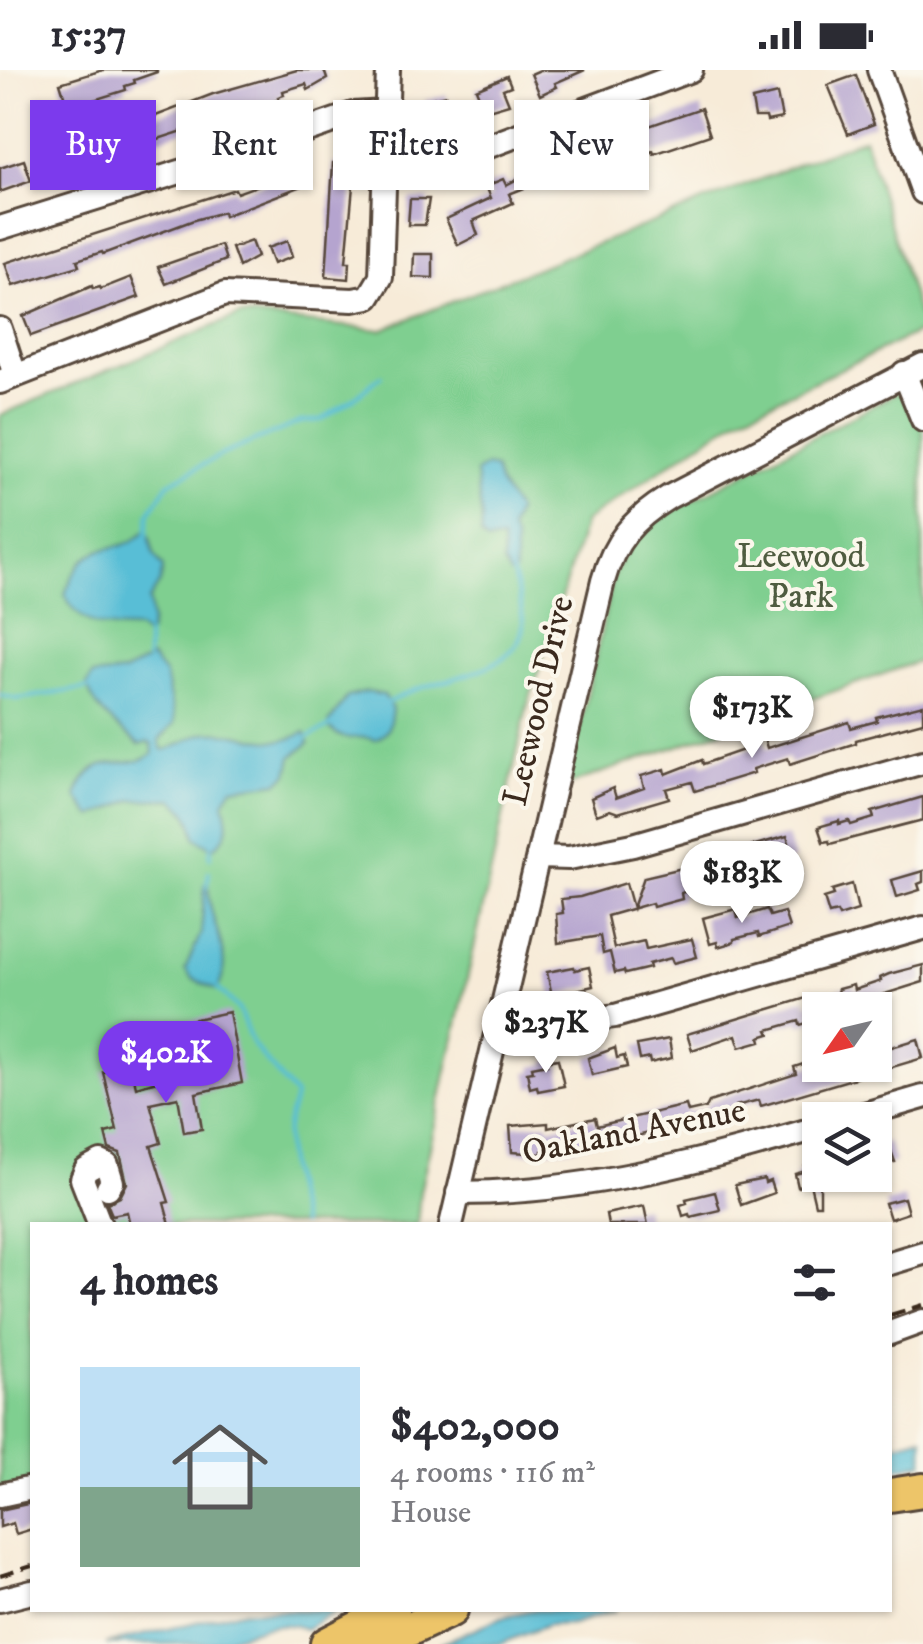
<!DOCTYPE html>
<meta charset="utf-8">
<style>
body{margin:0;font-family:"IM FELL DW Pica",serif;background:#f7f7f7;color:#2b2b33;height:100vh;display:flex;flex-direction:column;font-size:38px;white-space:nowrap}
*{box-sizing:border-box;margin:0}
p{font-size:32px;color:#7c7c81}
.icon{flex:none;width:55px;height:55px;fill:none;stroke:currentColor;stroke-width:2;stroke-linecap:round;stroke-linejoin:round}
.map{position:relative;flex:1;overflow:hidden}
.sheet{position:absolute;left:30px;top:1152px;width:862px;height:390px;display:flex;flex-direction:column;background:#fff;border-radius:0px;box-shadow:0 2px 8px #0004}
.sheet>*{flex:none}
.hud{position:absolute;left:30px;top:30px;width:865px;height:90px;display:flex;gap:20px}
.needle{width:65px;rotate:236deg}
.tools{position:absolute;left:802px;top:922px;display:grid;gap:20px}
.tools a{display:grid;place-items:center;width:90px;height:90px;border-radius:0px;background:#fff;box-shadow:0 2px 8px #0004;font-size:50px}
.price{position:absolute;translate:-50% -85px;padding:0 22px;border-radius:35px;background:#fff;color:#222;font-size:32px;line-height:65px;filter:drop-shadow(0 2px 5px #0008)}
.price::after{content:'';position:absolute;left:50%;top:60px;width:30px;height:22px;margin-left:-15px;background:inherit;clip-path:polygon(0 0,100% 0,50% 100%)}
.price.selected{background:#7c3aed;color:#fff}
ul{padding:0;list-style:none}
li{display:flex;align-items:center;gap:30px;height:250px;padding:0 50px}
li+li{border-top:2px solid #e1e1e2}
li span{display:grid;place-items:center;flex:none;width:280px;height:200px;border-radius:0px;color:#555}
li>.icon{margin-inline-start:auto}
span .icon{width:120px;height:120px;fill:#fffc;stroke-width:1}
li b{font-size:42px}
h2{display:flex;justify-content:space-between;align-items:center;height:120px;padding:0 50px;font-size:42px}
.tag{padding:0 35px;border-radius:0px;background:#fff;box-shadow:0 2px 8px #0004;font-size:35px;line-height:90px}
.tag.selected{background:#7c3aed;color:#fff}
.status{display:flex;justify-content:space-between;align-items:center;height:70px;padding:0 50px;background:#fff;direction:ltr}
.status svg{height:28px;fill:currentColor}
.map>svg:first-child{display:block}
.green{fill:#7fcf90;stroke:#5d7c57;stroke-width:2.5}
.water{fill:#58bed6;stroke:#4a747a;stroke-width:2.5}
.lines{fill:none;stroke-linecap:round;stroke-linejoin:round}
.stream{stroke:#58bed6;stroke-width:4}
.building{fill:#b5a4cf}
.minor-casing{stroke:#57473a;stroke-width:28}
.highway-casing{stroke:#57473a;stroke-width:38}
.minor{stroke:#fff;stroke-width:22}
.highway{stroke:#edc569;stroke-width:32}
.rail{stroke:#3b2a1e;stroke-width:4;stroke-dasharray:15 8;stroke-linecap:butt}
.labels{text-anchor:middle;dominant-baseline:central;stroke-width:8;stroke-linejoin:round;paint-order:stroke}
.park-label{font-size:35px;fill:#4f5c40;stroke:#fbf7ec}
.street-label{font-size:35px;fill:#3b2a1e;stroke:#fbf7ec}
</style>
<div class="status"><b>15:37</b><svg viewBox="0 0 49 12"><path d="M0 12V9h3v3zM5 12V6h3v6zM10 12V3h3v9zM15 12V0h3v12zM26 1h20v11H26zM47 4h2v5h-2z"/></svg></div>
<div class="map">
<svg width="923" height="1574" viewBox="0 0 923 1574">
<rect width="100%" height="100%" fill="#fbf7ec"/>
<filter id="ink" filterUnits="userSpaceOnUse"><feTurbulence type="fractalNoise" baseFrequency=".01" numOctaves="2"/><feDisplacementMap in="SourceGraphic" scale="20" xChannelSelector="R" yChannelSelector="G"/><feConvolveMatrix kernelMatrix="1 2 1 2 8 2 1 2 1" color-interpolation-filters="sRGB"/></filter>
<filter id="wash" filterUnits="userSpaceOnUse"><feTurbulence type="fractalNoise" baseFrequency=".0048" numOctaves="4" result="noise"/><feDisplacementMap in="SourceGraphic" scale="40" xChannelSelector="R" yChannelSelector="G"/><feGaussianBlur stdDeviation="2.25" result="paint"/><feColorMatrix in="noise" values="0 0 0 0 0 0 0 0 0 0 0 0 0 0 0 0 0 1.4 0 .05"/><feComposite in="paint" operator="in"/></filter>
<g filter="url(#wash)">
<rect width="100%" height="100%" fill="#f7ebd8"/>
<g class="green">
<path d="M864,68L923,260L738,348L585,451L527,638L420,1122L417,1155H32V1437L0,1446V345L240,245L381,260Z"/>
<path d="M923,309V590L567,715L614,503L638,459Z"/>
</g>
<g class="water">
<path d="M487,396L495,399L499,413L517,441L510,459L515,470V503L510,505L503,494L502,470L487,472L481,466L482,450L476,403Z"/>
<path d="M145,461L149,464L154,484L163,498L160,513L149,530L152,552L149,563L144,564L139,559C108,560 79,556 65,524C88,459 116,492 145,461Z"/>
<path d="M151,588L165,605L174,647V654L159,670L162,680C178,679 189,665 205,663C241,659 271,683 305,662L309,673L292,687L288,704L279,712L232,718L224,732C229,753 232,764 213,778L196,768C192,750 188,740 172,729L132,730L92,747L76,726C95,676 123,704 153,684L152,674L148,672L139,675C119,657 95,643 87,615L92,606L123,603Z"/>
<path d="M367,622L384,625L392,639C390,653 390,663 375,670C357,662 349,676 330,659L329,653L347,627Z"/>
<path d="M205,814L209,815C206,851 237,885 217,920L192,909L185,900L201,863Z"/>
<path d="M923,1367V1393L890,1400V1376Z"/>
<path d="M245,1540H338L305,1559C272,1546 243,1567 211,1573C179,1574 140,1574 106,1574Z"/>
<path d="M531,1540H617L572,1554L548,1555L499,1574H439L502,1547Z"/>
</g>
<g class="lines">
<g class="stream">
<path d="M147,466L149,443L169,413L223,384L300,352L321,350L352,330L381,306"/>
<path d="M147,564V589"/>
<path d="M0,625L17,629L88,618"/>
<path d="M387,633C396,629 405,624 415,620C447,608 520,600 523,555C523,537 516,518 512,501"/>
<path d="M307,668L332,655"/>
<path d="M210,787L211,778"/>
<path d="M207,817L209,802"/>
<path d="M217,918L238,938L253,975L295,1026C294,1037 288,1046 287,1057C283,1089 295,1124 301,1155"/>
</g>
</g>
<g id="blocks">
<g class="building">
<path d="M103,0H157V2L134,10L135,13L125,16L126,20L68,38L60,13Z"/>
<path d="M297,0H324L327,9L308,20L306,14L283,21L284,25L278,27L279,30L220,44L184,56L186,60L103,87L99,68L128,60L127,57L213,24Z"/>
<path d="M540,0H585L555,13L557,17L540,25L531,4Z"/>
<path d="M856,5L874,54L848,64L828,15Z"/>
<path d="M507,6L511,16L503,19L509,34L485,41L476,19Z"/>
<path d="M777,24L782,48L767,51L766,47H755L752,30Z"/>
<path d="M446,25L452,54L431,59L425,30Z"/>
<path d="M701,38L710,65L654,84L653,81L605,99L597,79L610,74L608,70Z"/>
<path d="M65,71L75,97L56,101L50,84L58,82L55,75Z"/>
<path d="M582,77L588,93L509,124L513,133L473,151L478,165L458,175L446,149L491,128L486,116L503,109L506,115L529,103L528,100Z"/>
<path d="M24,90L31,111L0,122V98Z"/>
<path d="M333,93L355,94L346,192H350L349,209L326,207Z"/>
<path d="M294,98L302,116L224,146L223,142L194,150L103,184L102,182L77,190L79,196L13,216L5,193L235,119L237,123L278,108L276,105Z"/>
<path d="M410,129H429L425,155H408Z"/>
<path d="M251,171L257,187L239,197L232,178Z"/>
<path d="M287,171L292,187L273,194L267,178Z"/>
<path d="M221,175L226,190L166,214L158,197Z"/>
<path d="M414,184H433V208L413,207Z"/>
<path d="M131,207L139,227L31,266L23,246L92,216L93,219L100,217L101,219Z"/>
<path d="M923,635V652L856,670V673L790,694L788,688L753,699L754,703L695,721L692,712L666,719L669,728L618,743L610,740L597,745L595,741L591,728L613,718L616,728L644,718L641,706L665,699L666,704L702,690L703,694L755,676L754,671L764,668L767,678L849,652L851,658L877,651L876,647Z"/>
<path d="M923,727V750L830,774L829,771L823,772L818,757L839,751V754L849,751L851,755L874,748L872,742Z"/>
<path d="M787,766L794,790L723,811L716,786Z"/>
<path d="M695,795L701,816L681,823L682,829L653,837L652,833L607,846L614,878L644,871L646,879L692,869L697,887L673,893L671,888L649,894L650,898L625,904L624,901L615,903L610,882L603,884L600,866L558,873L556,844L563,843L561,829L580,827L626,813L633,838L644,807Z"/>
<path d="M923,801V812L918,814L920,820L897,827L892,810Z"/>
<path d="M852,814L858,840L839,846L837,842L829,844L824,828L834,825L832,820Z"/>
<path d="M736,839L738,848L767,839L770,846L784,842L789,857L759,867L758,863L734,869V872L718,877L717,872L710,874L703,848Z"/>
<path d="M923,895V912L859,932L860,937L850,940H811L814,951L800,955L799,951L768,960L770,964L760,967L761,971L740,977L736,965L692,980L687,964L806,928L807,934L836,925L838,919L853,915L854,920L881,911L880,908L889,904Z"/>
<path d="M574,897L575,900L589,897L593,916L552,926L547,902Z"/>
<path d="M229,942L242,1013L196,1023L202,1059L184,1062L178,1027L150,1033L161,1073L151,1076L169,1132L164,1133L170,1155H130L127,1142L112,1145L107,1133L120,1127L127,1113L120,1083L109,1079L105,1063L117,1060L103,1002L131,994L136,1017L164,1009L153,958Z"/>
<path d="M669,969L672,988L650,993L649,988L640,990L637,975Z"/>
<path d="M918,969L923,988L761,1036L759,1030L736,1036L737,1042L616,1071L615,1067L569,1079L542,1081V1084L512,1082L510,1056L548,1053V1058L595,1048L597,1056L686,1035L688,1042L706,1038L709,1032L796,1004L794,997L806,993L807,997L820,993L875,995V982Z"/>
<path d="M615,978L617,988L624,986L627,997L592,1005L588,988Z"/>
<path d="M558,989L564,1016L538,1021L537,1016L530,1018L527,1002L533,1001L532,997L547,994L546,991Z"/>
<path d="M888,1072L895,1092L877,1097L875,1076Z"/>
<path d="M820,1092V1135H815L810,1114L798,1117L795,1104L806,1101L805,1096Z"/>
<path d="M764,1109L765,1113L770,1111L774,1123L741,1135L735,1115Z"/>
<path d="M715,1122L720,1140L690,1147L689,1144L683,1146L680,1135L687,1133L686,1129Z"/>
<path d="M904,1128L908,1143L890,1149L885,1133Z"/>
<path d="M644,1136L648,1155H608L606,1144Z"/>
<path d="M32,1433V1459L16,1464L13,1453L0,1457V1440Z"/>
</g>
</g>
</g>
<g filter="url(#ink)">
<use href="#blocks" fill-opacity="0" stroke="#57473a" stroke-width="2.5"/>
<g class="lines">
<g class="minor-casing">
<g id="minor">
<path d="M879,0L923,122"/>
<path d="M384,88L434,91L465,85L691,0"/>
<path d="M0,158L244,82L353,44L385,42"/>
<path d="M0,259L15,305"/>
<path d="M904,303L923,350"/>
<path d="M0,312L225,224L353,230L369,227L381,207L388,0"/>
<path d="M538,787L569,788L633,775L923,692"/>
<path d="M497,962L615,946L923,858"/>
<path d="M844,1050L923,1027"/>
<path d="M458,1123C582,1123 702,1092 820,1057"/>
<path d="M100,1155L82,1109L86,1100L101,1092L107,1095L112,1112L108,1118"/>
<path d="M451,1155L603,511C614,471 633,449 669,427L923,295"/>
<path d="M890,1193L923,1183"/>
<path d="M890,1263L923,1251"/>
<path d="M0,1425L32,1418"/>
<path d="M0,1530L32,1522"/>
</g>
</g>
<g class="highway-casing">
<g id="highway">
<path d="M890,1425L923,1420"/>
<path d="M327,1574L393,1540"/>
<path d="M378,1574L451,1540"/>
</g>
</g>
<use href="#minor" class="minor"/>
<use href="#highway" class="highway"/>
<g class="rail">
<path d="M890,1245L923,1235"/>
<path d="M0,1506L32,1496"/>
</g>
</g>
</g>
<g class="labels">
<g class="park-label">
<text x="801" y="487">Leewood<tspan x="801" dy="40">Park</tspan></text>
</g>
<g class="street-label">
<text transform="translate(539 631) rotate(-77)">Leewood Drive</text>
<text transform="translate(634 1062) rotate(-11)">Oakland Avenue</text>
</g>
</g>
</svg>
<div class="tools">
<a><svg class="needle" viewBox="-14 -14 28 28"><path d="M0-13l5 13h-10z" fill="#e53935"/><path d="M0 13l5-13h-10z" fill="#7c7c81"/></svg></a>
<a><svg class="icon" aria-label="layers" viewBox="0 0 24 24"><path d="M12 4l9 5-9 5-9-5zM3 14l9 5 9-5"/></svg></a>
</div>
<b class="price" style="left:752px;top:691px">$173K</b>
<b class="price" style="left:742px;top:856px">$183K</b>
<b class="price" style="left:546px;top:1006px">$237K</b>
<b class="price selected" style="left:166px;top:1036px">$402K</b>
<div class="hud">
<a class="tag selected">Buy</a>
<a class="tag">Rent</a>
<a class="tag">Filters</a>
<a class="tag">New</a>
</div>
<section class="sheet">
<h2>4 homes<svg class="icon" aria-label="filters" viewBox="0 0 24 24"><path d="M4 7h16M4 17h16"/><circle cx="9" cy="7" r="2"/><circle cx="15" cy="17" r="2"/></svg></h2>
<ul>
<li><span style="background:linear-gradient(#bfe0f5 60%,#7fa58c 0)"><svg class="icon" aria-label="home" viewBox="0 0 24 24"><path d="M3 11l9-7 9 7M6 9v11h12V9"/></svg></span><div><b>$402,000</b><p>4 rooms · 116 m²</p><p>House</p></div></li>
</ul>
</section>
</div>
